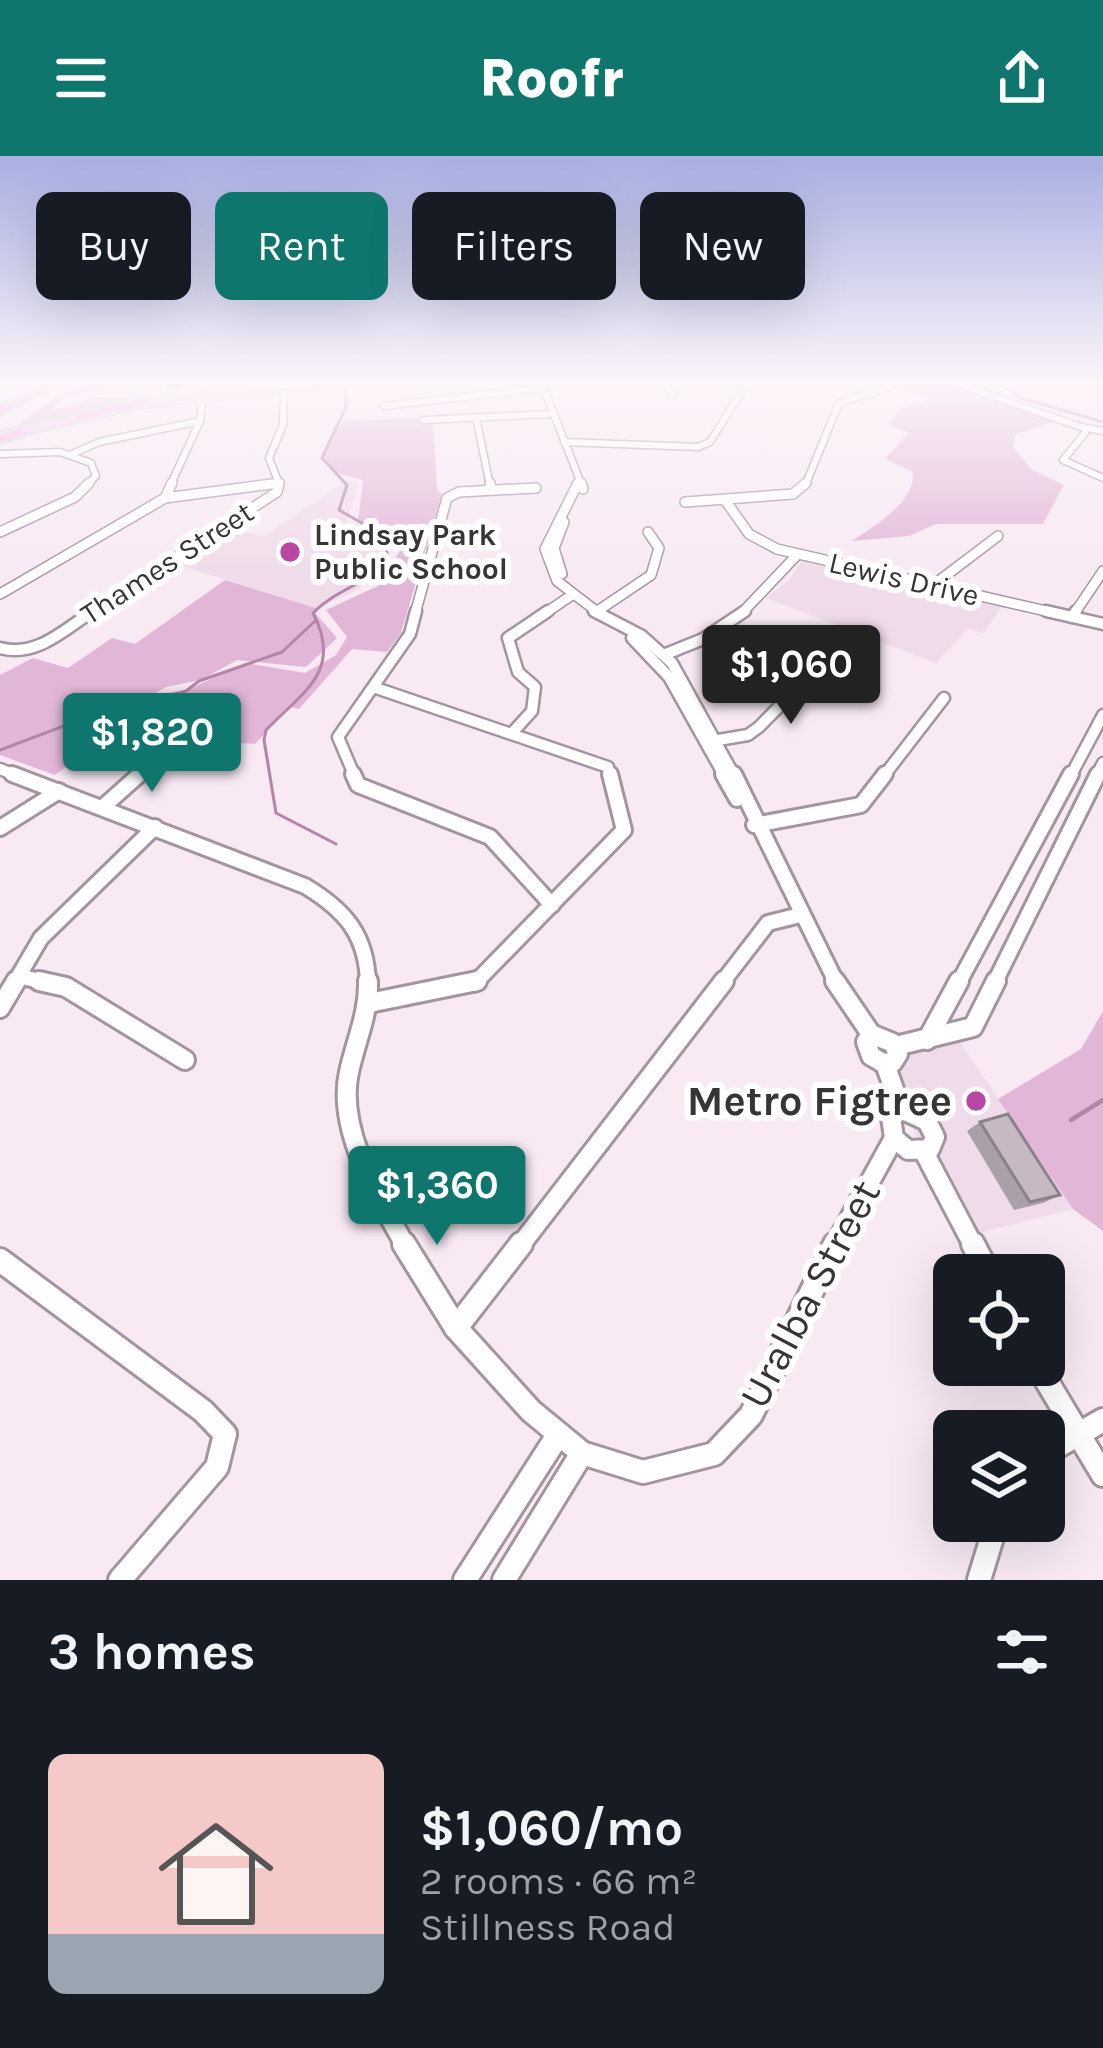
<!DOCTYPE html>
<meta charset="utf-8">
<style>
body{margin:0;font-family:Karla,sans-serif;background:#242831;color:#f1f3f6;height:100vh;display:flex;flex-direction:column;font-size:45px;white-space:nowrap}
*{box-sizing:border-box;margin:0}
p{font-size:39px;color:#9ea1a6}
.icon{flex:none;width:66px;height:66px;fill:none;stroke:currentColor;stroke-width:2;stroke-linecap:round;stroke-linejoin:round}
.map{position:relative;height:1424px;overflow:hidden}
.drawer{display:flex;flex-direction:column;background:#171b24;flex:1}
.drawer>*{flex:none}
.top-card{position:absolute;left:36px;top:36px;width:1032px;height:108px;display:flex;gap:24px}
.tools{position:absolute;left:933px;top:1098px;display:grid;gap:24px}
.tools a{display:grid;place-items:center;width:132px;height:132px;border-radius:18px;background:#171b24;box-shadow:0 12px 48px #0002;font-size:60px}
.price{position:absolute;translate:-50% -102px;padding:0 27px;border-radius:12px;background:#0f766e;color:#fff;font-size:39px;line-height:78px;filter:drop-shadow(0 3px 6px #0008)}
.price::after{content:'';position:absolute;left:50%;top:72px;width:36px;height:27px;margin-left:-18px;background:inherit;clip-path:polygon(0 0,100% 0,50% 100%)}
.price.on{background:#222;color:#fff}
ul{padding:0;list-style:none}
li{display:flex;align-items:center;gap:36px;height:300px;padding:0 48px}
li+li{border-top:3px solid #363941}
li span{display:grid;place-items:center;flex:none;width:336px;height:240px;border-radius:18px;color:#555}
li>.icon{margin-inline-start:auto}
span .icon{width:144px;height:144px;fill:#fffc;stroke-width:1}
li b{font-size:51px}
h2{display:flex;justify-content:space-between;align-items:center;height:144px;padding:0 48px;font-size:51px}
.pill{padding:0 42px;border-radius:18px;background:#171b24;box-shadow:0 12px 48px #0002;font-size:42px;line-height:108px}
.pill.on{background:#0f766e;color:#fff}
header{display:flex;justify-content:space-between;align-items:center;height:156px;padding:0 48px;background:#0f766e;color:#fff;font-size:54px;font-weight:800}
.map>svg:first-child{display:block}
.built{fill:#efdbe9}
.green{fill:#e2b6d7}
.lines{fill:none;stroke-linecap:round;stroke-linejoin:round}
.stream-far1{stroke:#b485a9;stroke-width:3}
.stream{stroke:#b485a9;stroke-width:4.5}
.minor-far5-casing{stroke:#a2959f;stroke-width:9}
.minor-far4-casing{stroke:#a2959f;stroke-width:12}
.minor-far3-casing{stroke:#a2959f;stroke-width:15}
.minor-far2-casing{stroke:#a2959f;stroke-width:20}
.minor-far1-casing{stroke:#a2959f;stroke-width:24}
.minor-casing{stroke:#a2959f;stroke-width:28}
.major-casing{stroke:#cfcecf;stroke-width:6}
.highway-casing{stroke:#cfcecf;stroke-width:6}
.minor-far5{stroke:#fff;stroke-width:6}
.minor-far4{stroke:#fff;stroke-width:9}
.minor-far3{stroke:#fff;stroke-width:10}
.minor-far2{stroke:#fff;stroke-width:14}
.minor-far1{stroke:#fff;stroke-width:18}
.minor{stroke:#fff;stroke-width:22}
.major{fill:#fac5ee;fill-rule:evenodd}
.highway{fill:#f69ee2;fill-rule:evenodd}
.wall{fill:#ab9fa8}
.shaded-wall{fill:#8b8288}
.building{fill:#c7b9c3;stroke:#8b8288;stroke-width:3}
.poi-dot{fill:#b948a4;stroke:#fff;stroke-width:4.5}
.labels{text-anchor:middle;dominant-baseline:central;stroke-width:12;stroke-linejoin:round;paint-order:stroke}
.far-poi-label{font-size:30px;font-weight:bold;fill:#383337;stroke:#fff;text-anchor:start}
.far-street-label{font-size:30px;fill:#383337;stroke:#fff}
.near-poi-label{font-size:42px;font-weight:bold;fill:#383337;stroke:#fff;text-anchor:end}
.near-street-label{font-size:42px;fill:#383337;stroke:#fff}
</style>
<header><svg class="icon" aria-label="menu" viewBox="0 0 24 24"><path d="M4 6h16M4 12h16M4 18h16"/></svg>Roofr<svg class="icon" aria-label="share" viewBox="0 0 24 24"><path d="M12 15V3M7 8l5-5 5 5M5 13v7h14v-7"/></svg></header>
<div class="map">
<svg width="1103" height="1424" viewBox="0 0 1103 1424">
<rect width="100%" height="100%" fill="#f8e9f3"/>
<g class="built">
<path d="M348,324L358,327L345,371L353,377L392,383L358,434L316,452L176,408L229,373L264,380Z"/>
<path d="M802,405L1001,451L984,477L968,473L936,507L766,442L789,424Z"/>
<path d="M953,876L1073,1053L974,1078L901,953L889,908L898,896Z"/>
</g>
<g class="green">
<path d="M88,228H121L65,243L52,254L96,241L140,242L10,274L67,234Z"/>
<path d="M893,228H958L1061,264L1015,278L1014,292L1032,314L1064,329L1043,368H936L909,380L852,385C875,369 915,347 913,316L885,303L909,277L888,269L901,252L932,244Z"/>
<path d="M426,261L433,266L437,334L442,338L401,477L387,496L352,493L299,553L290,551L255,588L190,583L177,577L168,548L103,583L55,619L0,599V519L33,502L68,512L112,482L135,488L225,424L316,452V458L337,482L306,511L237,504L201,524L166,531L152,539L187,534L245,507L305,517L336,499L347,481L326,454L378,430L406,385L403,380L364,373L358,366L363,324L334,316L324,300L329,283L343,265Z"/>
<path d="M1103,855V1075L1073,1053L998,943L1081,893Z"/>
</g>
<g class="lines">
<g class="stream-far1">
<path d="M999,228L1021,242L1103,266"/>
<path d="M0,594L77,565L186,535L199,525L282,496L315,465"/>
<path d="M336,688L276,657L264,584L266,574C304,535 343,515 313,457C337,432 369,429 388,401L383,379L339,354L347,329L322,302L346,251L345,228"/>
</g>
<path class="stream" d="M1071,964L1103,944"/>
<g class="minor-far5-casing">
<g id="minor-far5">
<path d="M542,228L582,330"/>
<path d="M665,228L672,238"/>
<path d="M958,228L1081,271"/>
<path d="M384,250L544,232"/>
<path d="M476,261L490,330"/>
<path d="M423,264L552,258"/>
<path d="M1082,271L1103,275"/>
<path d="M1085,277L1063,304L1103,322"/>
<path d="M564,286L698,291L710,286L746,228"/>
<path d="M0,298L60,296L91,307L96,320L86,330"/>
<path d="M72,298L99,286L200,265"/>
<path d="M170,330L200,265L203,239"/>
<path d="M257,330L279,327"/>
<path d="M280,330L269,302L283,269L284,233"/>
<path d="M805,330L839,247L890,231L884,228"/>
</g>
</g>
<g class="minor-far4-casing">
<g id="minor-far4">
<path d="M490,327L491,334"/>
<path d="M578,327L545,393L557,425L600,458"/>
<path d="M581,327L583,333"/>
<path d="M165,342L279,327"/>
<path d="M725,344L749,378L777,393L1059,458"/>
<path d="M685,346L793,338L806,327"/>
<path d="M0,376L75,341L89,327"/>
<path d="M562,418L554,392L564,366"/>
<path d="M932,430L998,380"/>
<path d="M0,438L165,342L172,327"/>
<path d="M596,456L651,419L659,392L648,376"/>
<path d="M89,458L277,336L279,327"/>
<path d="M415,458L447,342L459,336L536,332"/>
<path d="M544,458L572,439"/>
<path d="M741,458L797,399"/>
<path d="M1074,458L1103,415"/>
</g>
</g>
<g class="minor-far3-casing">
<g id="minor-far3">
<path d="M594,455L642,480L672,507L735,621"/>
<path d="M1046,455L1103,468"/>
<path d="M1072,461L1076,455"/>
<path d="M632,482L669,521L725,621"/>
<path d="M0,492C36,502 64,474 93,455"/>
<path d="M666,498L703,483L745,455"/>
<path d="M376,532L608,611L610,621"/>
<path d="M512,577L532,555L535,531L518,516L508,482L548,455"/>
<path d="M718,584L748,579L759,571L832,497"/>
<path d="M0,613L20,621"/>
<path d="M137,621L169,592"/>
<path d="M355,621L338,581L410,478L416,455"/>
<path d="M883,621L944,542"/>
<path d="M1070,621L1103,559"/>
<path d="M1096,621L1103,607"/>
</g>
</g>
<g class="minor-far2-casing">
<g id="minor-far2">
<path d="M12,618L305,730C345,754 367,779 368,828"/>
<path d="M353,618L358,629L490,681L552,749"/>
<path d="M723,618L737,643"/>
<path d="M734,618L837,828"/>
<path d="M103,651L140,618"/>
<path d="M754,669L861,649L885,618"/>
<path d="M0,672L59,635"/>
<path d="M19,820L51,828"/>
<path d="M14,828L41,782L155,671"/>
<path d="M474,828L624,674L610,618"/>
<path d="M721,828L768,767L800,759"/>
<path d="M958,828L1071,618"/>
<path d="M994,828L1098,618"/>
</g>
</g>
<g class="minor-far1-casing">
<g id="minor-far1">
<path d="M39,825L66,831L185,904"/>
<path d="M368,825C369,857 356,884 349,916C336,974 379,1042 406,1091"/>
<path d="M835,825L871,878"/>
<path d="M369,847L477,825"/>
<path d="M0,852L16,825"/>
<path d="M871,878L893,887L898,898L893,906L883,907L871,900L866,886Z"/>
<path d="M927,884L959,825"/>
<path d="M896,890L973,871L996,825"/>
<path d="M885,908L901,953"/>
<path d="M901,953L927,965L935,981L930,993L908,994L894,982L891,961Z"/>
<path d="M924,996L974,1091"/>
<path d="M519,1091L724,825"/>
<path d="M834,1091L894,982"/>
</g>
</g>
<g class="minor-casing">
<g id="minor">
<path d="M404,1088L456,1172L531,1255L582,1297L643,1316L714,1298L751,1259L835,1088"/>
<path d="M973,1088L989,1119"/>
<path d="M0,1104L203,1255L225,1278L217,1311L120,1424"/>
<path d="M456,1172L521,1088"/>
<path d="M1037,1209L1103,1319"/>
<path d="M1044,1298L1103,1264"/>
<path d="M465,1424L558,1279"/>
<path d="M504,1424L582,1297"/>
<path d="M979,1424L997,1365"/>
</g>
</g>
<g class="major-casing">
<path id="major" d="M319,228H344L133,252L0,283V277L133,248Z"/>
</g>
<g class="highway-casing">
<g id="highway">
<path d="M48,228H60L0,258V251Z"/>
<path d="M146,242L149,247L79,264L74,261Z"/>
<path d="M22,273L26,278L0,286V280Z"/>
</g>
</g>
<use href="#minor-far5" class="minor-far5"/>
<use href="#minor-far4" class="minor-far4"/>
<use href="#minor-far3" class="minor-far3"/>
<use href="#minor-far2" class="minor-far2"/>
<use href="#minor-far1" class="minor-far1"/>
<use href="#minor" class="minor"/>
<use href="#major" class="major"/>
<use href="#highway" class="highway"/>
</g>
<path class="wall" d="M980,966L1060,1039L1043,1047L1014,1054L967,975Z"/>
<path class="shaded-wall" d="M165,228H183V232L168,233Z"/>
<path class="building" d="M1008,958L1060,1039L1030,1046L980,966Z"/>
<linearGradient id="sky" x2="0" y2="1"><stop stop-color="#a8afe2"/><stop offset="0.53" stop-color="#fcf5fa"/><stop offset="1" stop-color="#fcf5fa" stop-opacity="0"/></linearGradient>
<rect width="1103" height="427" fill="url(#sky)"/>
<g class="poi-dot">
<circle cx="290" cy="396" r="12"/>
<circle cx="976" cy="945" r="12"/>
</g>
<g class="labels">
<g class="far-poi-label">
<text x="314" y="379">Lindsay Park<tspan x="314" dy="34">Public School</tspan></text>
</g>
<g class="far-street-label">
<text transform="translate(167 407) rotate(-33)">Thames Street</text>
<text transform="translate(904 423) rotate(13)">Lewis Drive</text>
</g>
<g class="near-poi-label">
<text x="952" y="945">Metro Figtree</text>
</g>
<g class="near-street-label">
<text transform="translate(810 1138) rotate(-62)">Uralba Street</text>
</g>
</g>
</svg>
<div class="tools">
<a><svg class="icon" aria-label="locate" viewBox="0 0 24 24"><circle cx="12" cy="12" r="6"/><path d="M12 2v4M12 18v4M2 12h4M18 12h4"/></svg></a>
<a><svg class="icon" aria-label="layers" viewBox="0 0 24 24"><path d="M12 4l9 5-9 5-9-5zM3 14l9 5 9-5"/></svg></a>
</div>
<b class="price on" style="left:791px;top:571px">$1,060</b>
<b class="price" style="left:152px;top:639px">$1,820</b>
<b class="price" style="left:437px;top:1092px">$1,360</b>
<div class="top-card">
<a class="pill">Buy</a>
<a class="pill on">Rent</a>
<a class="pill">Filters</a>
<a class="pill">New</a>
</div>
</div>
<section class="drawer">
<h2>3 homes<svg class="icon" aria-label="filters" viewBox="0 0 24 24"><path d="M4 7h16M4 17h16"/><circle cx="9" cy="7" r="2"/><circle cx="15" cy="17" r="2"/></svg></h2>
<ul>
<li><span style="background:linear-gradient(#f6c9c9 75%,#9aa5b1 0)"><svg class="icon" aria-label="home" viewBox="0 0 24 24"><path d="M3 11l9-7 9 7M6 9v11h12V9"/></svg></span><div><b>$1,060/mo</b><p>2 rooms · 66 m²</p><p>Stillness Road</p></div></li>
</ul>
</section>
